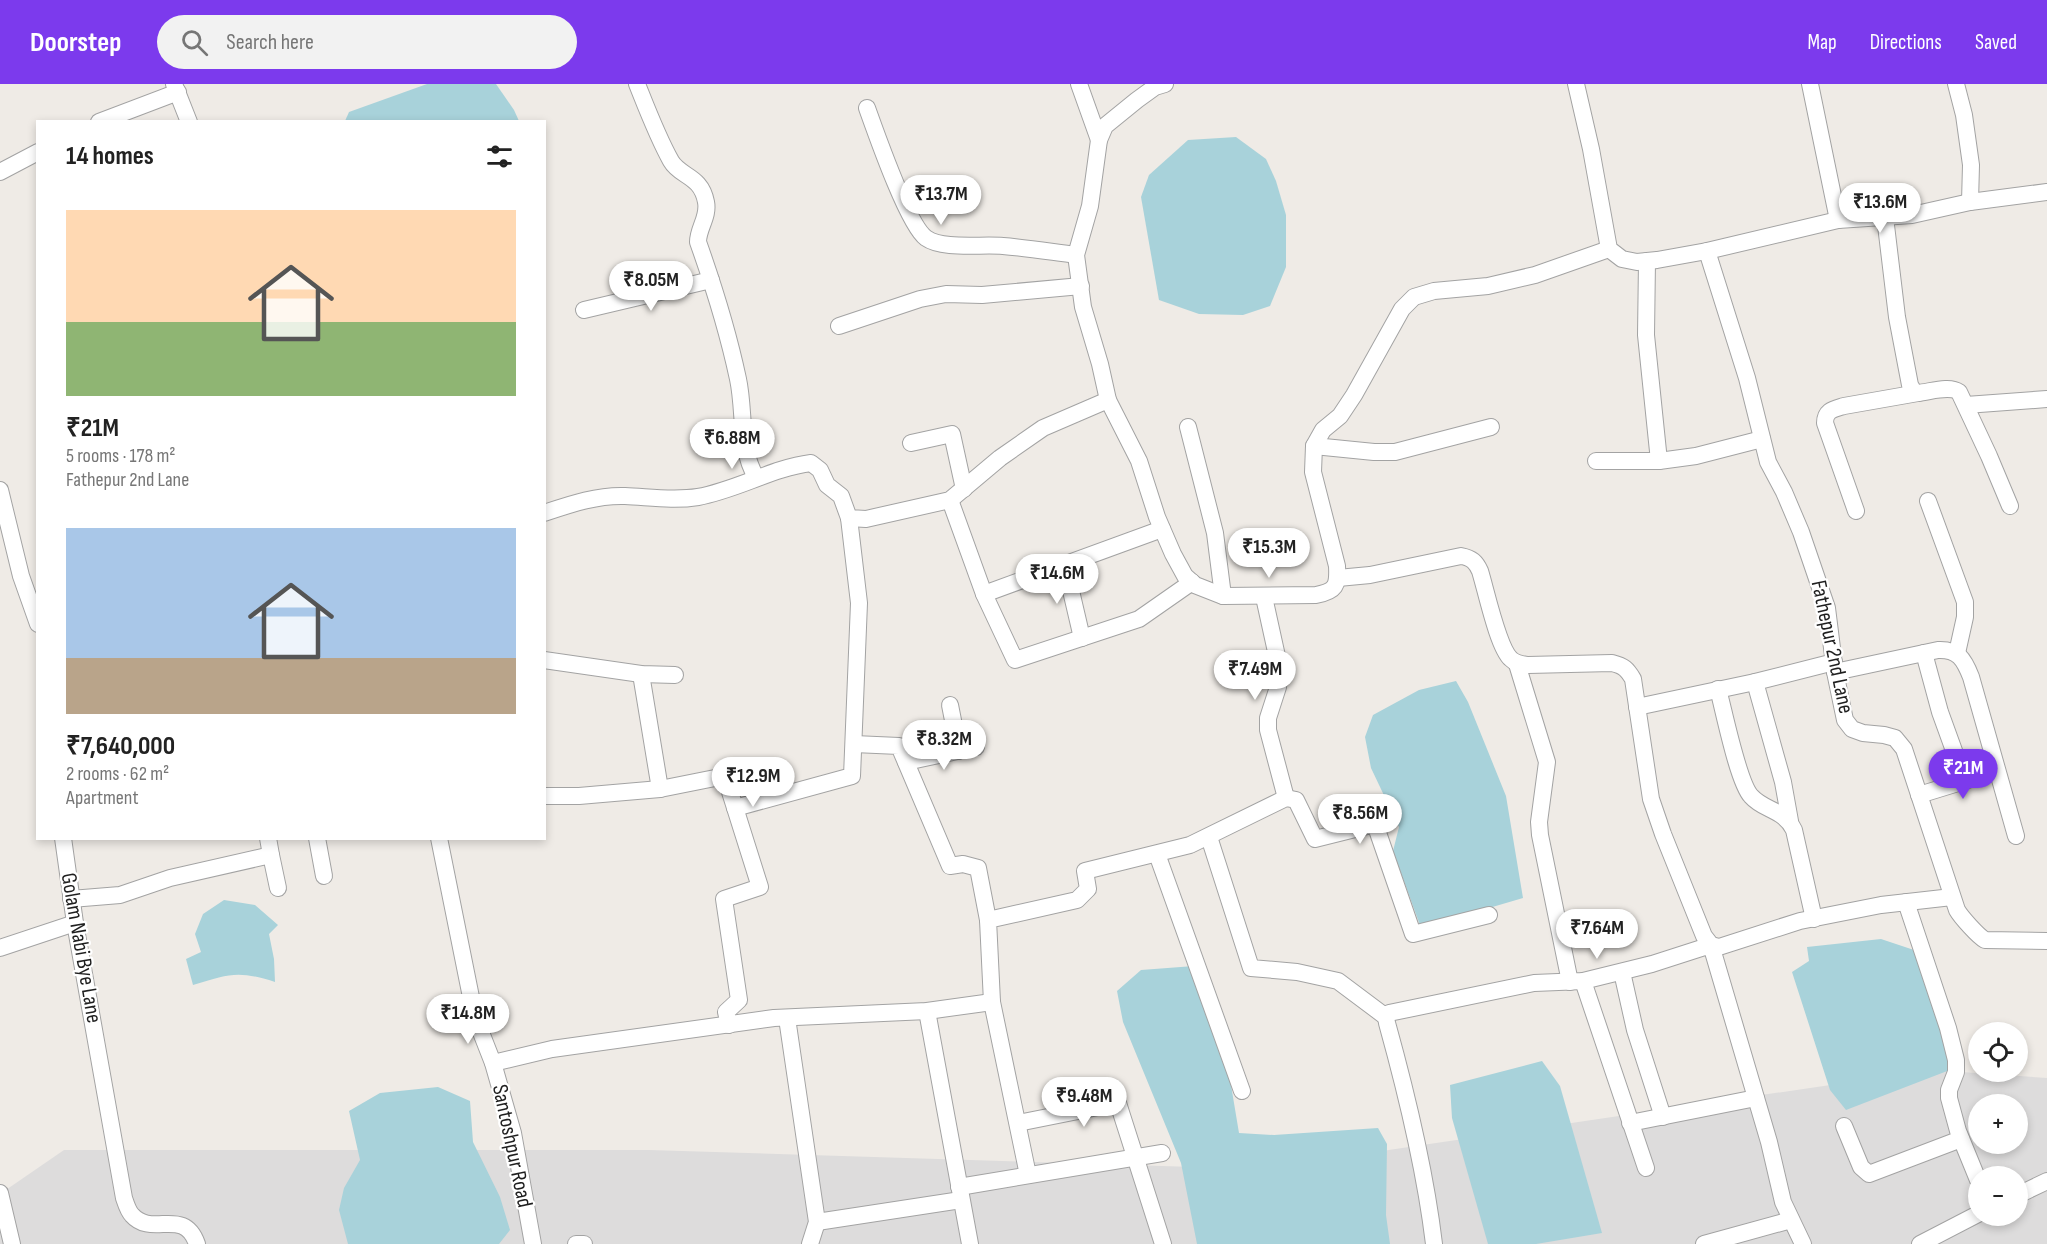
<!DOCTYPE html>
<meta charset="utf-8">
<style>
body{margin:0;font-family:"Sofia Sans Condensed",sans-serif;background:#f2f2f2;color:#222;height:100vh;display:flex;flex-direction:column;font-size:22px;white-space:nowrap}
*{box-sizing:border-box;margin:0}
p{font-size:20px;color:#767676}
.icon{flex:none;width:33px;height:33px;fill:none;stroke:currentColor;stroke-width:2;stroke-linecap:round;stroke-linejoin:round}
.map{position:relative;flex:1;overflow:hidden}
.details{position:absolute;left:36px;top:36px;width:510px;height:720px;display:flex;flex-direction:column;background:#fff;border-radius:0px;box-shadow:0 3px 9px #0003}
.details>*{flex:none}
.controls{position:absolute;left:1968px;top:938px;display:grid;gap:12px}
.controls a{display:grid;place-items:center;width:60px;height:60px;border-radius:50%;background:#fff;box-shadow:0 3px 9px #0003;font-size:30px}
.price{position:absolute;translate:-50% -51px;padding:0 14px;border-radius:21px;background:#fff;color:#222;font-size:20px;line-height:39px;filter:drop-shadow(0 2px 3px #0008)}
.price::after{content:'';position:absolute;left:50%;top:36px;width:18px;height:14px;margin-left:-9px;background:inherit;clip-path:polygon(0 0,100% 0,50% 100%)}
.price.on{background:#7c3aed;color:#fff}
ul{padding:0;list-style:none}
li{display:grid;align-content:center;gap:12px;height:318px;padding:0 30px}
li span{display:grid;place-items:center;height:186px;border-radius:0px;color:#555}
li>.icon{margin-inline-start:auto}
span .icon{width:108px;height:108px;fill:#fffc;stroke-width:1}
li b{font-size:26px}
h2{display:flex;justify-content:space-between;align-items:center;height:72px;padding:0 30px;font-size:26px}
header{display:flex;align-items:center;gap:36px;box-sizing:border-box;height:84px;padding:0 30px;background:#7c3aed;color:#fff}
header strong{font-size:28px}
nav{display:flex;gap:33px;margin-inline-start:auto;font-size:21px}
.search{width:420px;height:54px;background:#f2f2f2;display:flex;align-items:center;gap:15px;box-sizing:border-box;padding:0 21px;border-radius:33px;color:#767676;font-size:22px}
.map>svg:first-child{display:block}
.residential{fill:#dddcdc;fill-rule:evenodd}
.water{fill:#a8d2da}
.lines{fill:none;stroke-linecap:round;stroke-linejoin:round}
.minor-casing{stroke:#a3a3a3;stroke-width:18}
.minor{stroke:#fff;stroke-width:16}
.labels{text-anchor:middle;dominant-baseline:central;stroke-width:4.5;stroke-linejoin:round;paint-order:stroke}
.street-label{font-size:22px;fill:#1f1f1f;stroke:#fff}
</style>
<header>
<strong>Doorstep</strong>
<div class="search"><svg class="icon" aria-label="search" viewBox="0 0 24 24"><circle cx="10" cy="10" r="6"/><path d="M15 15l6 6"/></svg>Search here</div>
<nav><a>Map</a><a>Directions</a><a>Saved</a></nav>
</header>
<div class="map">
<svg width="2047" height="1160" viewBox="0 0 2047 1160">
<rect width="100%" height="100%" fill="#efebe6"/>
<path class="residential" d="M1932,986L2047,994V1160H0V1110L64,1066H649L1259,1085ZM1978,1020H2018V1059H1978ZM1978,1092H2018V1131H1978Z"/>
<g class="water">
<path d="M427,0H496L514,26L519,37H345L349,28Z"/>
<path d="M1236,53L1266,75L1276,97L1286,131V183L1270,222L1243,231L1199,230L1159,216L1141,113L1149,91L1188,56Z"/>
<path d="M1456,597L1468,618L1506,712L1523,814L1421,844L1393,767L1399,743L1371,684L1365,653L1373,631L1419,606Z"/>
<path d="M224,816L255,821L278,841L269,850L274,875L275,898C237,886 230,890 193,901L186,875L201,868L195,850L203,830Z"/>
<path d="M1881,855L1917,867L1955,984L1846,1026L1830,1006L1792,888L1809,877L1807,863Z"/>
<path d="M1194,882L1223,953L1239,1049L1274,1051L1378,1044L1387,1060L1386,1131L1390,1160H1197L1181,1079L1123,938L1117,907L1141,886Z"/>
<path d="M1542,977L1560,1002L1602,1149L1536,1160H1488L1452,1034L1450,1001Z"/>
<path d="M438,1003L470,1017L473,1058L500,1113L510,1146L499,1160H348L339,1126L344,1104L360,1076L349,1027L380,1009Z"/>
</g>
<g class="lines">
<g class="minor-casing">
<g id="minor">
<path d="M174,0L189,38"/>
<path d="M637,0C647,25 658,54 671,77C680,93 701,91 706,118C709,133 698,144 698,158C714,203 728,248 738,295C745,327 739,365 756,393"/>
<path d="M1079,0L1099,56"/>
<path d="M1165,0L1155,3L1137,16L1105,42L1099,56L1090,122L1076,171L1083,223L1100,280L1108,316L1139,377L1157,433L1173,470L1185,492L1195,501L1223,512L1316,511C1336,507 1338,502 1337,482L1313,388L1314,362L1323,346L1340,332L1354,311L1402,225L1414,213L1434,207L1488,202L1535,191L1609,165"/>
<path d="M1576,0L1591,65L1609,165L1622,175L1637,178L1657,176L1707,167L1838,136L1912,131L1970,118L2047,108"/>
<path d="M1810,0L1838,136"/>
<path d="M1956,0L1964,31L1971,81L1970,118"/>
<path d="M867,24C876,49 908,141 926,154C943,166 981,160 1003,162C1027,164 1052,168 1076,171"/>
<path d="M99,38L178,8"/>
<path d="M0,88L38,68"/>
<path d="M1885,133L1897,233L1910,301L1914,308L1918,309C1930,308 1949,301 1959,308L1989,372L2010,422"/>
<path d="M1707,167L1747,294L1768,378L1784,408L1801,448L1827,524L1835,588L1845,636L1852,645L1863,649L1884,651L1895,654L1904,665L1957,826C1961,833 1978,852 1985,856L2047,857"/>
<path d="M1647,177L1646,251L1659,377"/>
<path d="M584,226L711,196"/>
<path d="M839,242L920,215L946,210L982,211L1081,202"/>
<path d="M1966,321L2047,315"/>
<path d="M1188,343L1215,449L1223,512"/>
<path d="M911,359L952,350L964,405"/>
<path d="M1314,362L1374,368H1395L1491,343"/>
<path d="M1596,377H1659L1696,372L1762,355"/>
<path d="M0,406L21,492L38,540"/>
<path d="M950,416L984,510L1162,445"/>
<path d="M1928,417L1965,518V533L1957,569"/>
<path d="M1856,427L1825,339C1825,326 1834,325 1844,322L1918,309"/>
<path d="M544,429C571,420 597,411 625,412C649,413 673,417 698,413C737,406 772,384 811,379L820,386L827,401L841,412L849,434L866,435L950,416L1000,374L1043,344L1108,316"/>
<path d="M1065,481L1082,554"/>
<path d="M1338,494L1370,491L1461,472C1472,474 1476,478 1480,487C1486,506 1498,564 1511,575C1516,580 1521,580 1528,581L1612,579C1624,582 1627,585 1633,595L1651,715L1663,750L1704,852L1711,861L1719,863L1800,837L1881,821L1952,813"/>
<path d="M984,510L1015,576L1139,535L1192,498"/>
<path d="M1264,513L1280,586L1278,603L1268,634V646L1286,714"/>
<path d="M1924,569L1940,628L1965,697"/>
<path d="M544,576L641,590L675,591"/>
<path d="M1517,580L1547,678L1539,738L1540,751L1570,898"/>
<path d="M1835,588L1938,566C1958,565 1964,575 1971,593L2016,752"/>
<path d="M641,590L660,705"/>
<path d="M1755,598L1783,698L1790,737"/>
<path d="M1718,605C1724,627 1738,698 1751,712C1764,727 1784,725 1794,746L1814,835"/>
<path d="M950,621L959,667"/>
<path d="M1637,623L1755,598L1834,578"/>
<path d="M854,660L899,662L950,782L963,780L978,784L988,836"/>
<path d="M906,678L976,663"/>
<path d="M1919,711L1997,687"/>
<path d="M544,712H579L660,705L725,692L760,803L724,815L739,916L726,928L729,941"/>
<path d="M735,724L852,692L859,519L849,434"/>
<path d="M1209,753L1251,884L1297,888L1338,897L1386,933"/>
<path d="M63,754L75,839L124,1114C126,1120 128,1127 132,1131C152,1154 184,1122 197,1160"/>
<path d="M317,754L324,792"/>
<path d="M439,754L475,933L493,979L513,1049L533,1160"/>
<path d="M1157,770L1242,1007"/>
<path d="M271,771L278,804"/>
<path d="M71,815L120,811L170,794L271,771L268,754"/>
<path d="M1906,818L1948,944L1956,976V988L1949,1006V1014L1958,1047L1978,1096"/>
<path d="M0,864L75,839"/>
<path d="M1622,888L1635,946L1663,1033"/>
<path d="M1583,897L1646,1084"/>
<path d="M927,927L970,1160"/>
<path d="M787,934L817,1138L810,1160"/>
<path d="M493,979L552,965L774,934L927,927L992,918"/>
<path d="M1018,1039L1118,1019L1163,1160"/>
<path d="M1630,1039L1756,1014"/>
<path d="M1844,1042L1861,1083L1869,1090L1961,1055"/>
<path d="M1028,1091L992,918L988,836L1077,816L1088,805L1085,787L1190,761L1286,714L1296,716L1315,755L1375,740L1413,850L1489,831"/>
<path d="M959,1103L1162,1069"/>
<path d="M0,1109L12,1160"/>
<path d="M2018,1111L2047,1097"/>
<path d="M817,1138L961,1116"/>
<path d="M576,1160H584"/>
<path d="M1434,1160C1425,1085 1407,1011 1387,939L1386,933L1389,929L1534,899L1583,897L1652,880L1711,861L1769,1058L1783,1118L1803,1160"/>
<path d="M1704,1160L1791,1136"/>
<path d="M1920,1160L1978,1130"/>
</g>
</g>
<use href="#minor" class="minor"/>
</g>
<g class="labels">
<g class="street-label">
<text transform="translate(1832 563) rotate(78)">Fathepur 2nd Lane</text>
<text transform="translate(81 864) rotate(80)">Golam Nabi Bye Lane</text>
<text transform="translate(512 1062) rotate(78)">Santoshpur Road</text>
</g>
</g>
</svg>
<div class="controls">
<a><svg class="icon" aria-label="locate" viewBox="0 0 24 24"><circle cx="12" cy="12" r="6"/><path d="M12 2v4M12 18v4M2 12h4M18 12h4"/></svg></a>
<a>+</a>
<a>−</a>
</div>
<b class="price" style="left:941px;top:142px">₹13.7M</b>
<b class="price" style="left:1880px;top:150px">₹13.6M</b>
<b class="price" style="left:651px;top:228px">₹8.05M</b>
<b class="price" style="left:732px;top:386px">₹6.88M</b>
<b class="price" style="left:1269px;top:495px">₹15.3M</b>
<b class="price" style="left:1057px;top:521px">₹14.6M</b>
<b class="price" style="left:1255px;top:617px">₹7.49M</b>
<b class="price" style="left:944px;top:687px">₹8.32M</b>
<b class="price on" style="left:1963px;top:716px">₹21M</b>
<b class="price" style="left:753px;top:724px">₹12.9M</b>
<b class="price" style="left:1360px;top:761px">₹8.56M</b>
<b class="price" style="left:1597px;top:876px">₹7.64M</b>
<b class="price" style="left:468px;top:961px">₹14.8M</b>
<b class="price" style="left:1084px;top:1044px">₹9.48M</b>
<section class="details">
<h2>14 homes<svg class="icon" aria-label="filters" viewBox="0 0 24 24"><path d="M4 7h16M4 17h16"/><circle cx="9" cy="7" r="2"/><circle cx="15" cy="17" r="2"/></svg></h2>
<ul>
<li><span style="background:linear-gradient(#ffd9b3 60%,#8fb573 0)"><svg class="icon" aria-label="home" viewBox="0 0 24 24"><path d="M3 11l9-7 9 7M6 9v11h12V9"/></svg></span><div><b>₹21M</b><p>5 rooms · 178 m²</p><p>Fathepur 2nd Lane</p></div></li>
<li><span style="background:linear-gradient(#a9c7e8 70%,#b9a48a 0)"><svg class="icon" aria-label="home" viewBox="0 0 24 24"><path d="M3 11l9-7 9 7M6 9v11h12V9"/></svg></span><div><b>₹7,640,000</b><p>2 rooms · 62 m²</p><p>Apartment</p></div></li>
</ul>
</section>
</div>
